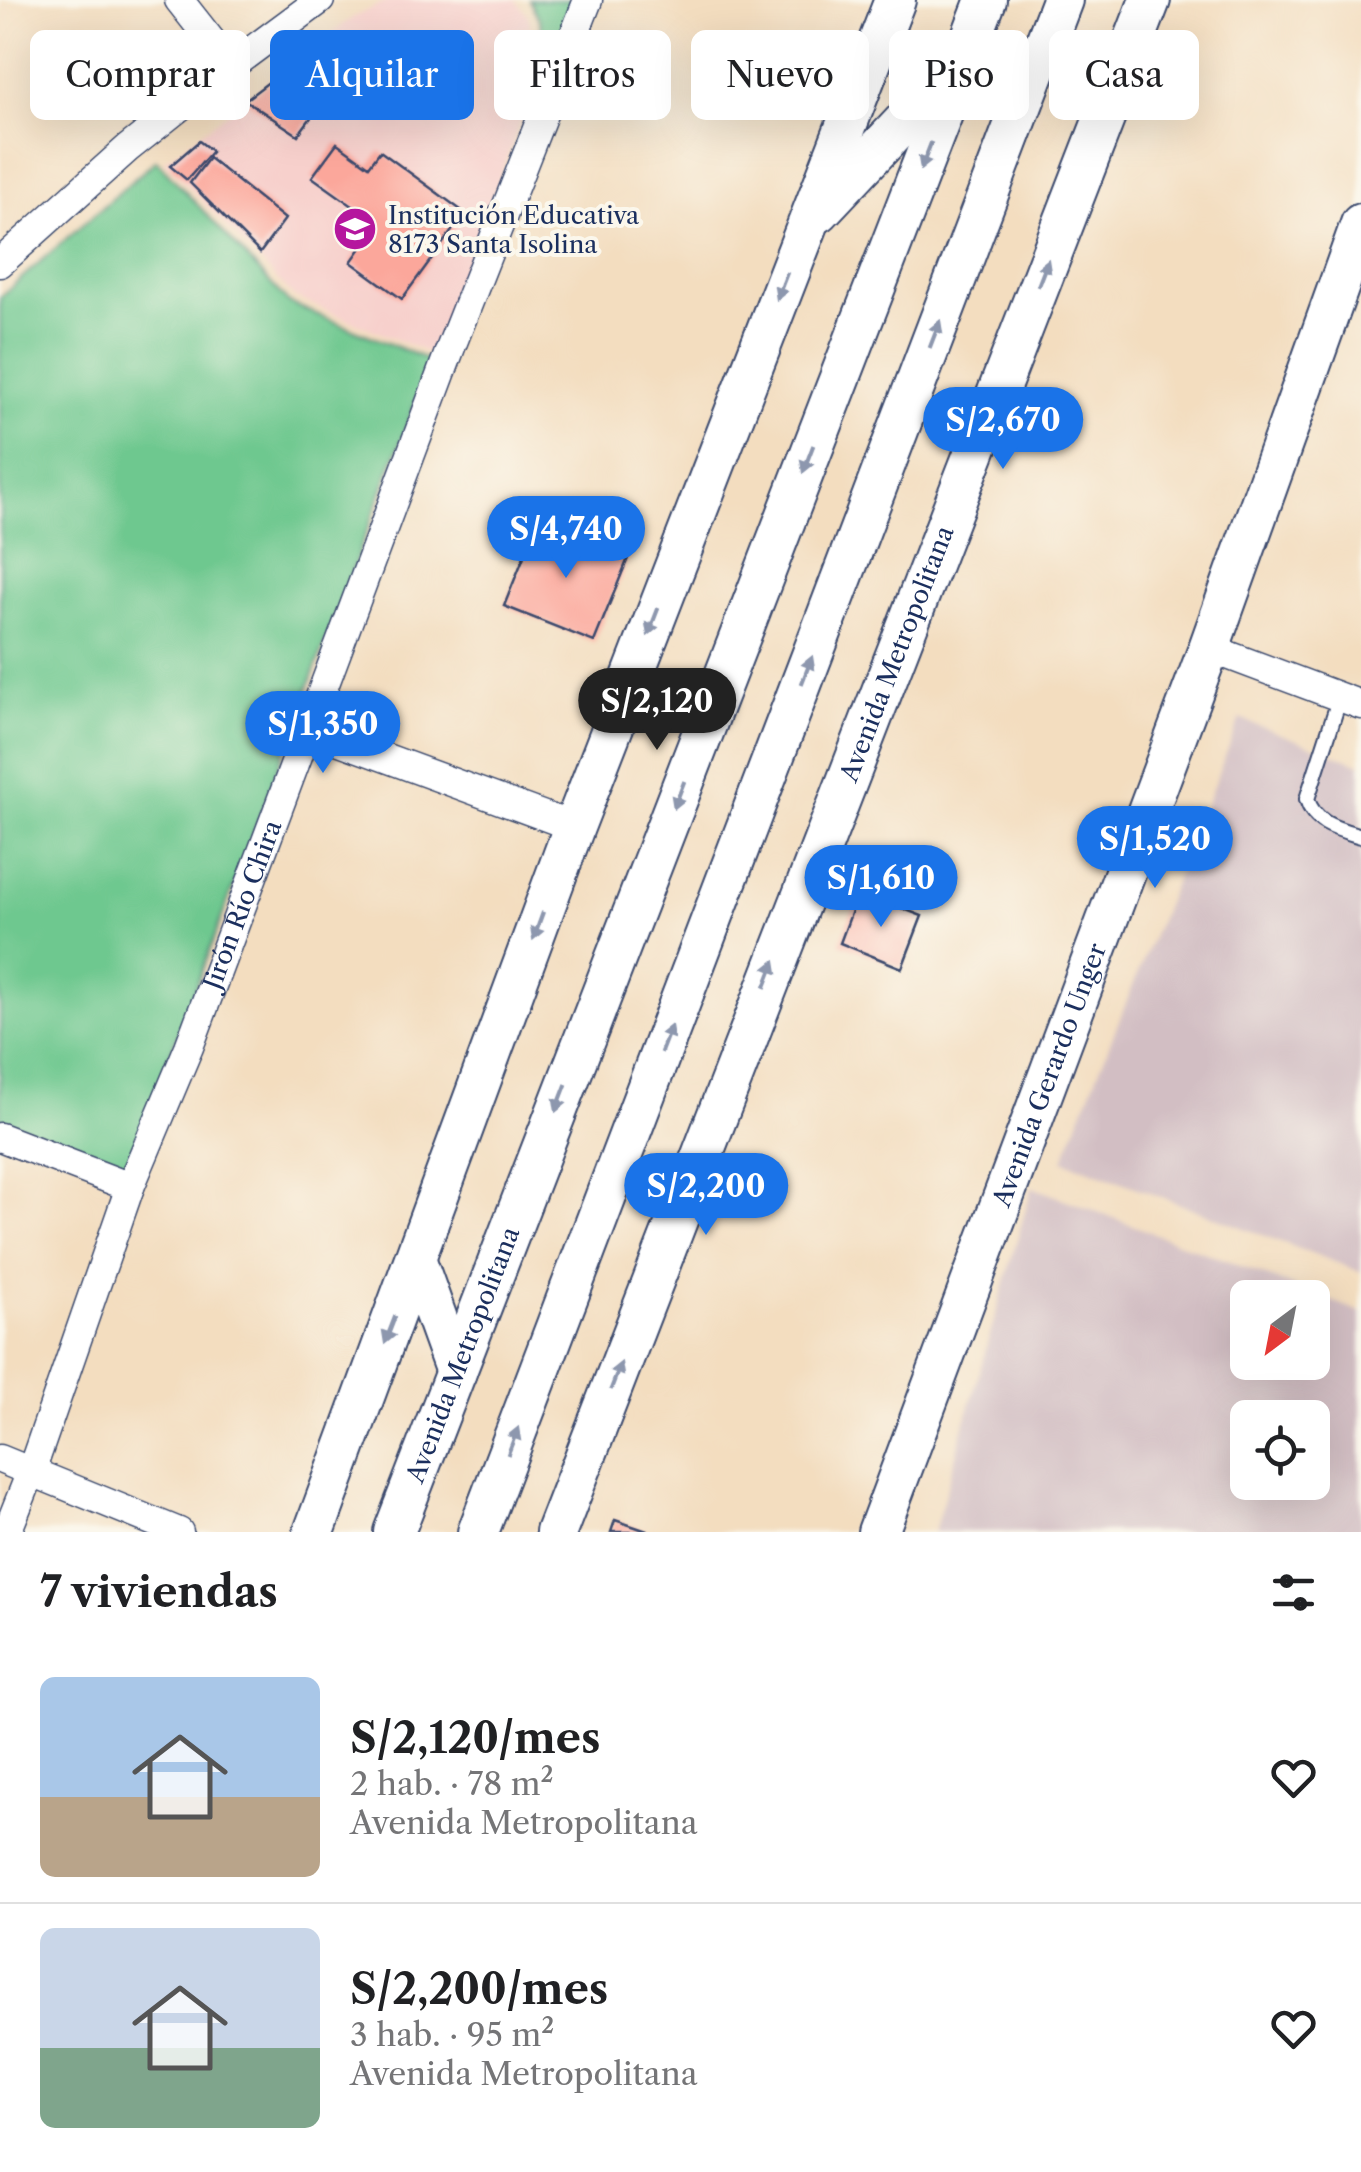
<!DOCTYPE html>
<html lang="es">
<meta charset="utf-8">
<style>
body{margin:0;font-family:"Libre Caslon Text",serif;background:#f2f2f2;color:#202124;height:100vh;display:flex;flex-direction:column;font-size:38px;white-space:nowrap}
*{box-sizing:border-box;margin:0}
p{font-size:32px;color:#757577}
.icon{flex:none;width:55px;height:55px;fill:none;stroke:currentColor;stroke-width:2;stroke-linecap:round;stroke-linejoin:round}
.map{position:relative;height:1532px;overflow:hidden}
.details{display:flex;flex-direction:column;background:#fff;flex:1}
.details>*{flex:none}
.hud{position:absolute;left:30px;top:30px;width:1302px;height:90px;display:flex;gap:20px}
.needle{width:65px;rotate:212deg}
.buttons{position:absolute;left:1230px;top:1280px;display:grid;gap:20px}
.buttons a{display:grid;place-items:center;width:100px;height:100px;border-radius:15px;background:#fff;box-shadow:0 10px 40px #0002;font-size:50px}
.price{position:absolute;translate:-50% -85px;padding:0 22px;border-radius:35px;background:#1a73e8;color:#fff;font-size:32px;line-height:65px;filter:drop-shadow(0 2px 5px #0008)}
.price::after{content:'';position:absolute;left:50%;top:60px;width:30px;height:22px;margin-left:-15px;background:inherit;clip-path:polygon(0 0,100% 0,50% 100%)}
.price.on{background:#222;color:#fff}
ul{padding:0;list-style:none}
li{display:flex;align-items:center;gap:30px;height:250px;padding:0 40px}
li+li{border-top:2px solid #e0e0e0}
li span{display:grid;place-items:center;flex:none;width:280px;height:200px;border-radius:15px;color:#555}
li>.icon{margin-inline-start:auto}
span .icon{width:120px;height:120px;fill:#fffc;stroke-width:1}
li b{font-size:42px}
h2{display:flex;justify-content:space-between;align-items:center;height:120px;padding:0 40px;font-size:42px}
.tag{padding:0 35px;border-radius:15px;background:#fff;box-shadow:0 10px 40px #0002;font-size:35px;line-height:90px}
.tag.on{background:#1a73e8;color:#fff}
.map>svg:first-child{display:block}
.built{fill:#f7d0cc}
.industrial{fill:#d2bec3;fill-rule:evenodd}
.green{fill:#6ec88f;stroke:#447c76;stroke-width:2.5}
.building{fill:#fba79b}
.lines{fill:none;stroke-linecap:round;stroke-linejoin:round}
.lane-casing{stroke:#3b496d;stroke-width:18}
.street-casing{stroke:#3b496d;stroke-width:31}
.secondary-casing{stroke:#3b496d;stroke-width:44}
.lane{stroke:#fff;stroke-width:14}
.street{stroke:#fff;stroke-width:28}
.secondary{stroke:#fff;stroke-width:40}
.oneway{fill:#8d97ae}
.labels{text-anchor:middle;dominant-baseline:central;stroke-width:8;stroke-linejoin:round;paint-order:stroke}
.poi-label{font-size:25px;fill:#1b2f5e;stroke:#fbf7ec;text-anchor:start}
.street-label{font-size:25px;fill:#1b2f5e;stroke:#fbf7ec}
</style>
<div class="map">
<svg width="1361" height="1532" viewBox="0 0 1361 1532">
<rect width="100%" height="100%" fill="#fbf7ec"/>
<filter id="ink" filterUnits="userSpaceOnUse"><feTurbulence type="fractalNoise" baseFrequency=".01" numOctaves="2"/><feDisplacementMap in="SourceGraphic" scale="20" xChannelSelector="R" yChannelSelector="G"/><feConvolveMatrix kernelMatrix="1 2 1 2 8 2 1 2 1" color-interpolation-filters="sRGB"/></filter>
<filter id="wash" filterUnits="userSpaceOnUse"><feTurbulence type="fractalNoise" baseFrequency=".0048" numOctaves="4" result="noise"/><feDisplacementMap in="SourceGraphic" scale="40" xChannelSelector="R" yChannelSelector="G"/><feGaussianBlur stdDeviation="2.25" result="paint"/><feColorMatrix in="noise" values="0 0 0 0 0 0 0 0 0 0 0 0 0 0 0 0 0 1.4 0 .05"/><feComposite in="paint" operator="in"/></filter>
<g filter="url(#wash)">
<rect width="100%" height="100%" fill="#f3ddbf"/>
<path class="built" d="M388,0H515L528,15L534,53L524,113L433,355L294,297L164,161L352,18Z"/>
<g class="industrial">
<path d="M1240,719L1361,764V1272L1063,1160Z"/>
<path d="M1032,1187L1361,1312V1532H934ZM1248,1298H1312V1362H1248ZM1248,1418H1312V1482H1248Z"/>
</g>
<g class="green">
<path d="M529,0H575L545,74L540,21Z"/>
<path d="M156,160L289,303L431,361L127,1170L0,1120V297Z"/>
</g>
<g id="blocks">
<g class="building">
<path d="M287,68L295,74L290,83L321,104L298,135L245,100Z"/>
<path d="M199,141L212,151L187,180L170,166Z"/>
<path d="M337,143L369,166L380,151L465,213L402,299L351,262L378,224L312,177Z"/>
<path d="M209,158L285,219L260,253L190,183Z"/>
<path d="M539,519L629,556L594,642L504,606Z"/>
<path d="M859,892L922,916L902,968L840,943Z"/>
<path d="M615,1520L647,1531V1532H611Z"/>
</g>
</g>
</g>
<g filter="url(#ink)">
<use href="#blocks" fill-opacity="0" stroke="#3b496d" stroke-width="2.5"/>
<g class="lines">
<g class="lane-casing">
<path id="lane" d="M1340,697L1307,799C1314,824 1338,829 1361,836"/>
</g>
<g class="street-casing">
<g id="street">
<path d="M179,0L231,66"/>
<path d="M0,263L127,149L231,66L320,0"/>
<path d="M1209,648L1361,705"/>
<path d="M310,730L574,827"/>
<path d="M0,1137L130,1187"/>
<path d="M0,1459L179,1532"/>
<path id="s1" d="M7,1532L31,1472L130,1187L189,1047L451,347L588,0"/>
</g>
</g>
<g class="secondary-casing">
<g id="secondary">
<path d="M819,212L951,72"/>
<path d="M416,1261L456,1372"/>
<path d="M314,1532L574,827L895,0"/>
<path id="s2" d="M394,1532L986,0"/>
<path d="M478,1532L1062,0"/>
<path id="s3" d="M556,1532L1150,0"/>
<path id="s4" d="M878,1532L1209,648L1361,224"/>
</g>
</g>
<use href="#lane" class="lane"/>
<use href="#street" class="street"/>
<use href="#secondary" class="secondary"/>
</g>
<defs><path id="oneway-solid" d="M-6-.8H1V-3.2L6.5 0L1 3.2V.8H-6Z" transform="scale(2.5)"/></defs>
<g class="oneway">
<use href="#oneway-solid" transform="translate(926 156) rotate(111)"/>
<use href="#oneway-solid" transform="translate(1043 273) rotate(-69)"/>
<use href="#oneway-solid" transform="translate(782 286) rotate(111)"/>
<use href="#oneway-solid" transform="translate(935 334) rotate(-69)"/>
<use href="#oneway-solid" transform="translate(808 459) rotate(111)"/>
<use href="#oneway-solid" transform="translate(653 622) rotate(111)"/>
<use href="#oneway-solid" transform="translate(807 670) rotate(-69)"/>
<use href="#oneway-solid" transform="translate(679 795) rotate(111)"/>
<use href="#oneway-solid" transform="translate(538 926) rotate(110)"/>
<use href="#oneway-solid" transform="translate(770 974) rotate(-69)"/>
<use href="#oneway-solid" transform="translate(666 1039) rotate(-69)"/>
<use href="#oneway-solid" transform="translate(561 1098) rotate(111)"/>
<use href="#oneway-solid" transform="translate(390 1330) rotate(111)"/>
<use href="#oneway-solid" transform="translate(616 1376) rotate(-69)"/>
<use href="#oneway-solid" transform="translate(513 1441) rotate(-69)"/>
</g>
</g>
<defs>
<g id="school-disc" transform="scale(2.25)"><circle r="9.5" fill="#b5179e" stroke="#fbf7ec"/><path d="M0-5L7-2L0 1L-7-2ZM-4 1L0 2.5L4 1V4Q0 6-4 4Z" fill="#fff"/></g>
</defs>
<g fill-rule="evenodd">
<use href="#school-disc" x="355" y="229"/>
</g>
<g class="labels">
<g class="poi-label">
<text x="388" y="215">Institución Educativa<tspan x="388" dy="29">8173 Santa Isolina</tspan></text>
</g>
<g class="street-label">
<text stroke="none"><textPath href="#s3" startOffset="942">Avenida Metropolitana</textPath></text>
<text stroke="none"><textPath href="#s1" startOffset="670">Jirón Río Chira</textPath></text>
<text stroke="none"><textPath href="#s4" startOffset="488">Avenida Gerardo Unger</textPath></text>
<text stroke="none"><textPath href="#s2" startOffset="190">Avenida Metropolitana</textPath></text>
</g>
</g>
</svg>
<div class="buttons">
<a><svg class="needle" viewBox="-14 -14 28 28"><path d="M0-13l5 13h-10z" fill="#e53935"/><path d="M0 13l5-13h-10z" fill="#757577"/></svg></a>
<a><svg class="icon" aria-label="locate" viewBox="0 0 24 24"><circle cx="12" cy="12" r="6"/><path d="M12 2v4M12 18v4M2 12h4M18 12h4"/></svg></a>
</div>
<b class="price" style="left:1003px;top:472px">S/2,670</b>
<b class="price" style="left:566px;top:581px">S/4,740</b>
<b class="price on" style="left:657px;top:753px">S/2,120</b>
<b class="price" style="left:323px;top:776px">S/1,350</b>
<b class="price" style="left:1155px;top:891px">S/1,520</b>
<b class="price" style="left:881px;top:930px">S/1,610</b>
<b class="price" style="left:706px;top:1238px">S/2,200</b>
<div class="hud">
<a class="tag">Comprar</a>
<a class="tag on">Alquilar</a>
<a class="tag">Filtros</a>
<a class="tag">Nuevo</a>
<a class="tag">Piso</a>
<a class="tag">Casa</a>
</div>
</div>
<section class="details">
<h2>7 viviendas<svg class="icon" aria-label="filters" viewBox="0 0 24 24"><path d="M4 7h16M4 17h16"/><circle cx="9" cy="7" r="2"/><circle cx="15" cy="17" r="2"/></svg></h2>
<ul>
<li><span style="background:linear-gradient(#a9c7e8 60%,#b9a48a 0)"><svg class="icon" aria-label="home" viewBox="0 0 24 24"><path d="M3 11l9-7 9 7M6 9v11h12V9"/></svg></span><div><b>S/2,120/mes</b><p>2 hab. · 78 m²</p><p>Avenida Metropolitana</p></div><svg class="icon" aria-label="heart" viewBox="0 0 24 24"><path d="M12 20l-8-8c-3-5 5-10 8-4 3-6 11-1 8 4z"/></svg></li>
<li><span style="background:linear-gradient(#c9d6e8 60%,#7fa58c 0)"><svg class="icon" aria-label="home" viewBox="0 0 24 24"><path d="M3 11l9-7 9 7M6 9v11h12V9"/></svg></span><div><b>S/2,200/mes</b><p>3 hab. · 95 m²</p><p>Avenida Metropolitana</p></div><svg class="icon" aria-label="heart" viewBox="0 0 24 24"><path d="M12 20l-8-8c-3-5 5-10 8-4 3-6 11-1 8 4z"/></svg></li>
</ul>
</section>
